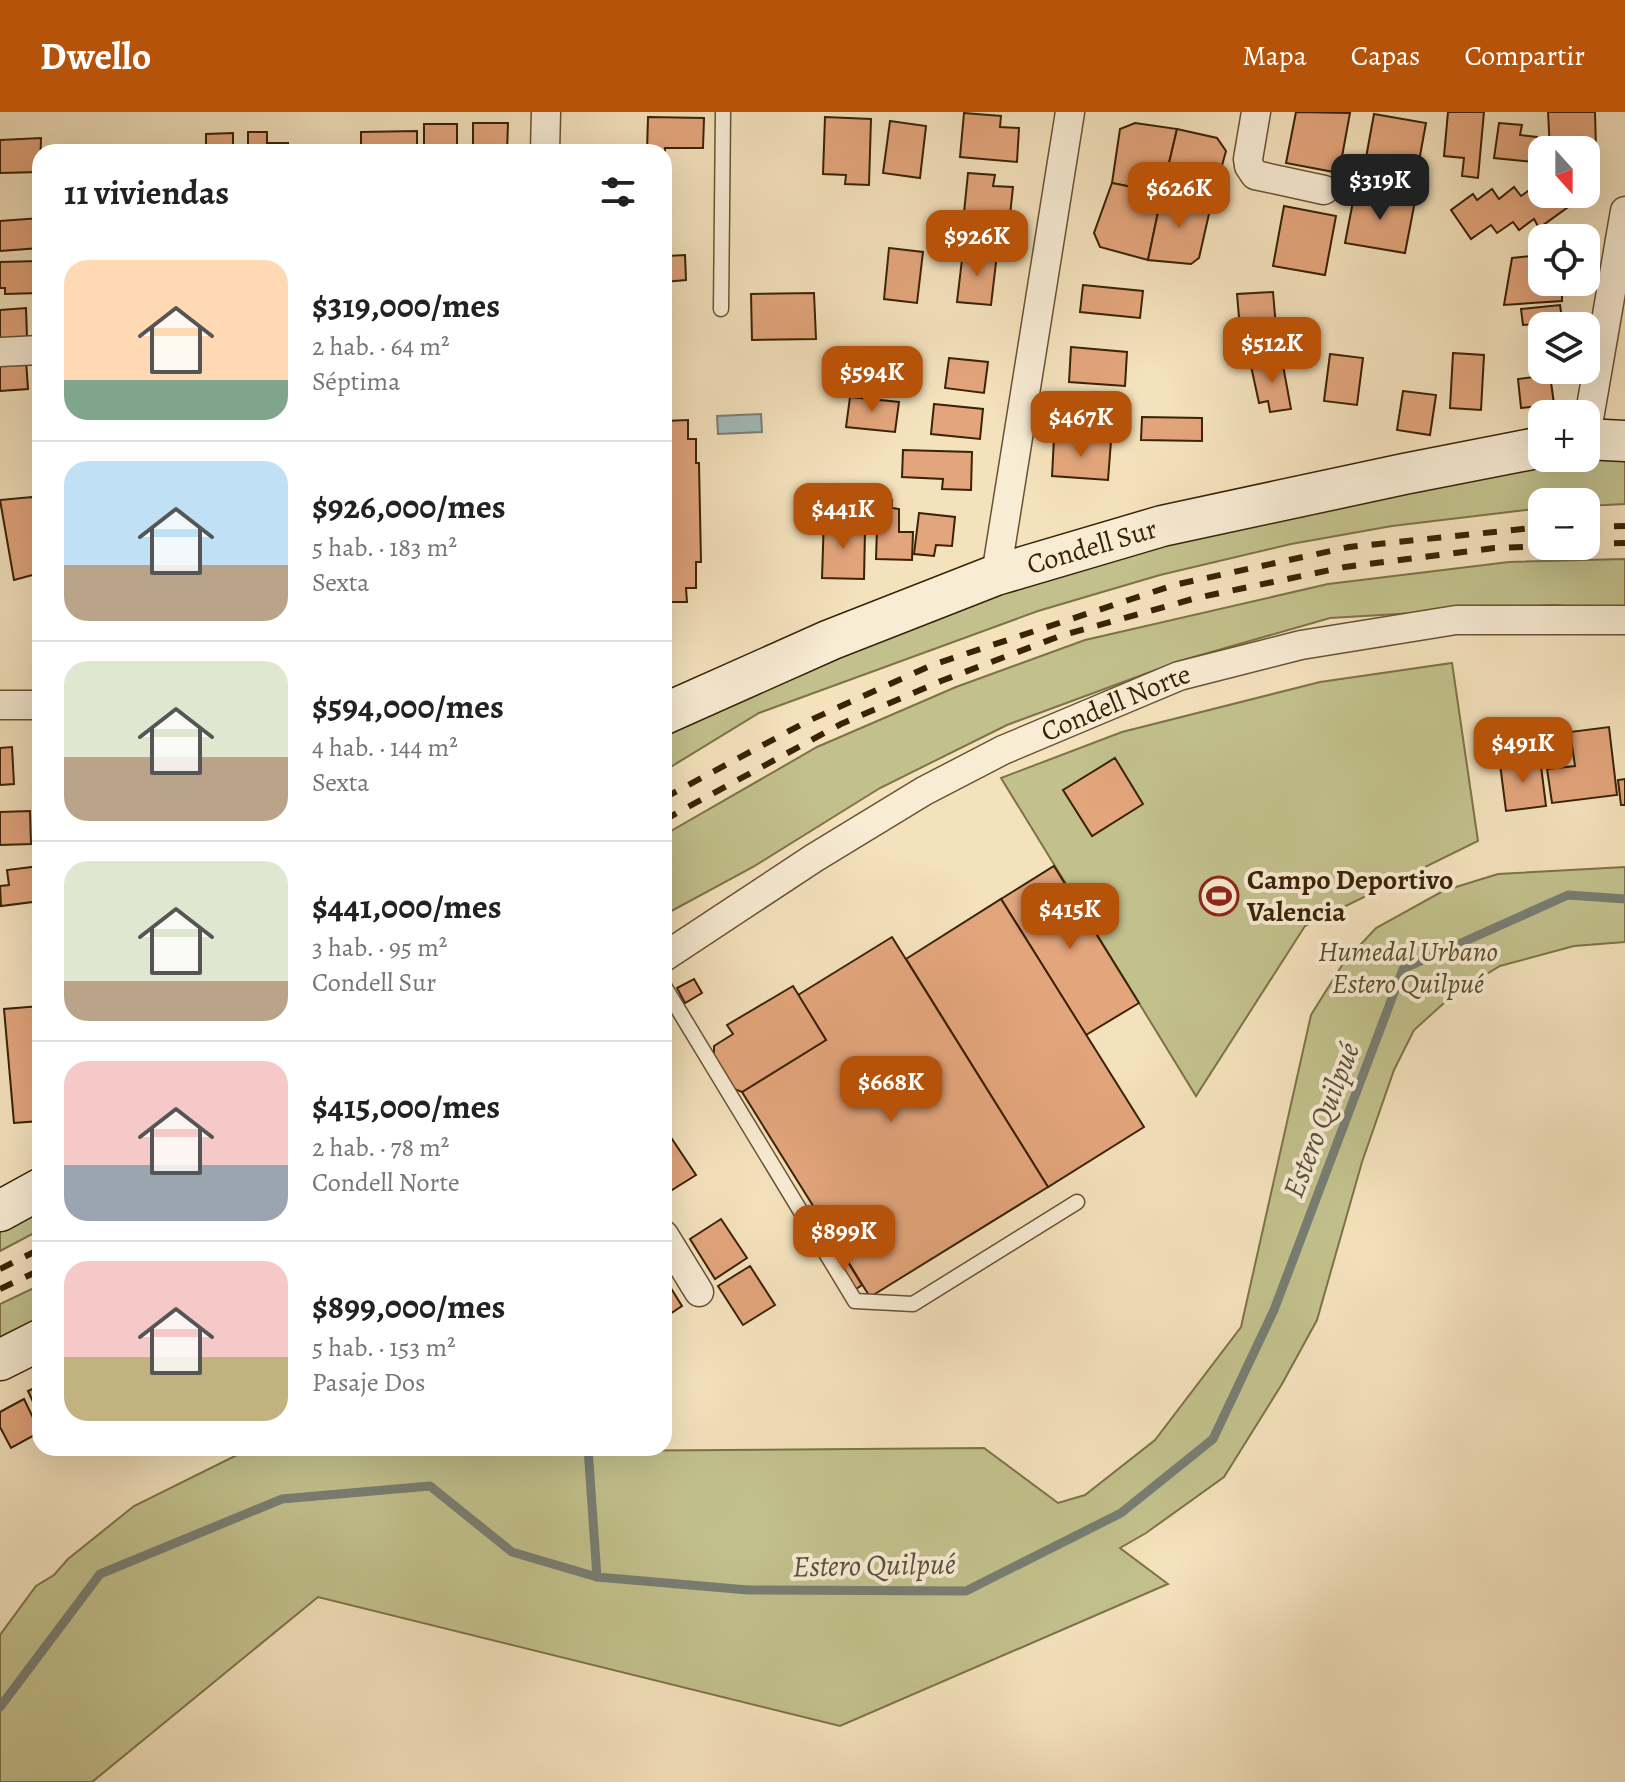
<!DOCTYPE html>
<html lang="es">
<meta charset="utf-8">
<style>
body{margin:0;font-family:Alegreya,serif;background:#f6f6f6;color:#222;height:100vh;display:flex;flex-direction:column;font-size:30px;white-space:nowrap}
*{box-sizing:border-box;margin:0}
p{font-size:26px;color:#767676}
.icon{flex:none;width:44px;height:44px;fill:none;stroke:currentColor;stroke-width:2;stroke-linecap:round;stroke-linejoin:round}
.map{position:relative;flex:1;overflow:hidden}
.details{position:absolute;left:32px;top:32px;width:640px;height:1312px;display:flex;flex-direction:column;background:#fff;border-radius:24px;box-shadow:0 8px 32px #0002}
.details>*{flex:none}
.needle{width:52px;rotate:159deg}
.buttons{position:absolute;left:1528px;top:24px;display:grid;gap:16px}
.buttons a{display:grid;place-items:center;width:72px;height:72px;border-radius:16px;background:#fff;box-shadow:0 8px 32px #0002;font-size:40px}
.price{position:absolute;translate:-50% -68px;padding:0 18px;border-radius:16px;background:#b45309;color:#fff;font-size:26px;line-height:52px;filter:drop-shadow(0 2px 4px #0008)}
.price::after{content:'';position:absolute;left:50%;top:48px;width:24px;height:18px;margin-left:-12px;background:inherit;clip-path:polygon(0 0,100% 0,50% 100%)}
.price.on{background:#222;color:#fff}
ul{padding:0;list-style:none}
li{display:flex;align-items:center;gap:24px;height:200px;padding:0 32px}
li+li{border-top:2px solid #e0e0e0}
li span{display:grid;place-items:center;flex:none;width:224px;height:160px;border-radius:24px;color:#555}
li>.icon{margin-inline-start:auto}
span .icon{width:96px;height:96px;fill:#fffc;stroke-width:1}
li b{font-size:34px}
h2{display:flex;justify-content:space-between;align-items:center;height:96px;padding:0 32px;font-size:34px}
header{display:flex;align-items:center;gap:48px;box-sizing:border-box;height:112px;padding:0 40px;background:#b45309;color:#fff}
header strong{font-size:38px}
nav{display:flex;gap:44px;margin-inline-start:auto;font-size:28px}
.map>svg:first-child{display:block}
.green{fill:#c2c18d;stroke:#7e7249;stroke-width:2}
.water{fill:#a1bbbc;stroke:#787e73;stroke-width:2}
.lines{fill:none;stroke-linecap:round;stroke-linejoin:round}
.stream{stroke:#787e73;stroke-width:9}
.building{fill:#e3a57c;stroke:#3a2205;stroke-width:2}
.lane-casing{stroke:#685233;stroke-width:17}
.street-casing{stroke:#685233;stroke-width:31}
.secondary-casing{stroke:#3a2205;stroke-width:43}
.lane{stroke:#f8ecd4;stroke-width:14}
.street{stroke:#f8ecd4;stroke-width:28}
.secondary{stroke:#f8ecd4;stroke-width:40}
.rail{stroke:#3a2205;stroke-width:6;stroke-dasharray:14 14;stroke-linecap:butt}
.labels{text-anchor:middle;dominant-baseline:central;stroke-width:8;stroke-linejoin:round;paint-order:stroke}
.street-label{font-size:28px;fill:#3a2205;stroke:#f8ecd4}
.poi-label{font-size:28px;font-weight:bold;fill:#3a2205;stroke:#f8ecd4;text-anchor:start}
.park-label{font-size:28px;font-style:italic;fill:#5c4a27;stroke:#f8ecd4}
.water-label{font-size:30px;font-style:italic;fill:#59503c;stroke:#f8ecd4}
</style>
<header>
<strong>Dwello</strong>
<nav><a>Mapa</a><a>Capas</a><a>Compartir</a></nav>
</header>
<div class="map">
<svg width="1625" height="1670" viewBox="0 0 1625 1670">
<rect width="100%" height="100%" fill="#f4e2bd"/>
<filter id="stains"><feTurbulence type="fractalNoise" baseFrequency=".0025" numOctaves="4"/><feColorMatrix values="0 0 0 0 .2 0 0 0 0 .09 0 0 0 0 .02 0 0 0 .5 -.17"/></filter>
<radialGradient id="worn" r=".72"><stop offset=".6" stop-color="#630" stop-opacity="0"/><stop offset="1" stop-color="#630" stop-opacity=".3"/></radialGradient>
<g class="green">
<path d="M1625,345V392L1586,394V390H1542V396L1392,414L1291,432L1160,463L1038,499L759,601L664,659V616L1037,462L1547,346Z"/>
<path d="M1625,447V498L1553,493L1330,506L1180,549L1007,613L880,676L753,755L664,803V723L817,635L956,575L1085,528L1328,472L1509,450Z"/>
<path d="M1452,551L1478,729L1305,814L1196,984L1001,666L1122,620L1320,570Z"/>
<path d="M1625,755V830L1574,834L1500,854L1454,882L1414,918L1394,958L1362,1050L1317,1208L1282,1272L1224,1365L1146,1421L1120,1436L1168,1472L840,1614L318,1485L92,1670H0V1523L36,1474L54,1463L68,1447L134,1394L251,1336H446L454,1340L984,1336L1058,1391L1085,1383L1155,1328L1241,1215L1311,903L1344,850L1376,816L1443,779L1498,762Z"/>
<path d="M40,1100V1118L0,1139V1120Z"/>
<path d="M40,1173V1209L0,1230V1192Z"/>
</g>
<g class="water">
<path d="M854,248L893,250L892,268L853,266Z"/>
<path d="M761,302L762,320L718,322L717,304Z"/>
</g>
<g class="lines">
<g class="stream">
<path d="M588,1336L597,1465"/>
<path d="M0,1595L100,1462L282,1387L430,1374L512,1440L597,1465L748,1478L966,1479L1121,1401L1213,1327L1274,1198L1403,857L1568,783L1625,787"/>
</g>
</g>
<g class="building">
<path d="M1296,0L1350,1L1339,61L1286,51Z"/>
<path d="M1448,0H1484L1478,66L1462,64L1464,46L1444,44Z"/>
<path d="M1548,0H1595L1596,38H1550Z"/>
<path d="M964,1L1001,4L1000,15L1019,16L1017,50L960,45Z"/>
<path d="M1374,2L1426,11L1415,71L1363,62Z"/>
<path d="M648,5L704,6L703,36H665V40H647Z"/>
<path d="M825,5L871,7L869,73L845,72L846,63L823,62Z"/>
<path d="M890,9L926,14L920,66L883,61Z"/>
<path d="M473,11H508L507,40H473Z"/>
<path d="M1135,11L1177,17L1162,81L1112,71L1120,17Z"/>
<path d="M1499,11L1522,13L1520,23L1537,25L1534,50L1494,46Z"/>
<rect x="424" y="12" width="33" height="28"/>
<path d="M1177,17L1217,26L1226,39L1211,93L1162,81Z"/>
<path d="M417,19V40H361V20Z"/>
<path d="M248,20H267V31H288V40H248Z"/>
<path d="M233,21V40H206V22Z"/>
<path d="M41,26L40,60L0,61V28Z"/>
<path d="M968,61L995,63L993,74L1013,75L1008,122L973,119L974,102L964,101Z"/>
<path d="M1542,69V82H1562L1571,93L1539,116L1534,107L1519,118L1513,110L1497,121L1491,113L1471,127L1451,98L1473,82L1477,88L1492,77L1499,87L1514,75L1521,84Z"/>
<path d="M1112,71L1162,81L1148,148L1100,135L1094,121Z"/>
<path d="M1355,79L1415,89L1405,141L1345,131Z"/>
<path d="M1162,81L1211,93L1199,146L1191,152L1148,148Z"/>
<path d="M1284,94L1336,104L1325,163L1273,154Z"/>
<path d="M40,106V136L0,139V109Z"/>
<path d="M664,131H667L668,144L685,143L686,168L664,170Z"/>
<path d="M889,136L923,140L917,191L884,187Z"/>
<path d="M963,139L997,142L991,193L957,190Z"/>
<path d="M1542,143V170H1562V189L1504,193L1512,146Z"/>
<path d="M39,149L40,181L5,182V176H0V150Z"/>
<path d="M1083,173L1143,179L1140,206L1080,200Z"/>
<path d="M1273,180L1276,215L1240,217L1237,182Z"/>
<path d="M814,181L816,227L752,228L751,182Z"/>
<path d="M1560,193L1563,214H1542V220L1541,211L1523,213L1521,197Z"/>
<path d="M26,196L27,225L0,227V198Z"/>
<path d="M1071,235L1127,240L1125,274L1069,270Z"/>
<path d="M1453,241L1484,243L1481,298L1450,296Z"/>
<path d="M1330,242L1363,246L1357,293L1324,289Z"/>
<path d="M949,246L988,250L984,281L945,276Z"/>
<path d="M26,248L28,277L0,279V250Z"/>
<path d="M1282,248L1291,297L1270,300L1268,289L1259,291L1251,254Z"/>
<path d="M1550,263L1554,292L1521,296L1518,267Z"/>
<path d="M1403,279L1436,283L1430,323L1397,318Z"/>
<path d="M850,285L899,290L895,320L846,315Z"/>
<path d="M1066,288L1120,291L1118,320L1065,317Z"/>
<path d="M934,292L983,297L980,327L931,322Z"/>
<path d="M1142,305L1202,306V329L1141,328Z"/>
<path d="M688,308V327H696V351H699L701,450H696V476H686L687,490H664V309Z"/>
<path d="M1054,326L1111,329L1108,368L1052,364Z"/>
<path d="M903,338L972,340L971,378L942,377L943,367L902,365Z"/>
<path d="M32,385L35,390L40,391V461L14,468L0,388Z"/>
<path d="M878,387L892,388V396L899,397V420H913L912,448L876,447Z"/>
<path d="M919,401L955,405L952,434L936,433L934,444L914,442Z"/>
<path d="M824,405L844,406L843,418L865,419L864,467L822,466Z"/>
<path d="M1609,615L1617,683L1552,691L1547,657L1575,654L1570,620Z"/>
<path d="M12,635L14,672L0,673V636Z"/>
<path d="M1115,646L1143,692L1092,724L1063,678Z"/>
<path d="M1540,646L1546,694L1506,699L1500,652Z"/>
<path d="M1625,667V693H1621L1618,668Z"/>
<path d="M30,699L31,732L0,733V700Z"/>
<path d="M40,754V789L1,794L0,774L9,773L7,758Z"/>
<path d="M1054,754L1139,891L1086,923L1001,787Z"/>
<path d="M1001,787L1144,1015L1048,1075L906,847Z"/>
<path d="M892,825L1048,1075L870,1185L742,980L826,928L798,883Z"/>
<path d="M694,867L702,881L685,891L677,876Z"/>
<path d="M793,874L826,928L742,980L729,975L714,948V934L733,922L727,913Z"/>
<path d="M40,894V1009L14,1011L4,897Z"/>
<path d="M670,1024L696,1063L664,1083V1028Z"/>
<path d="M721,1107L747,1146L715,1167L690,1127Z"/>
<path d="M841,1139L862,1173L847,1183L825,1148Z"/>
<path d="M750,1154L775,1193L743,1213L718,1174Z"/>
<path d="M664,1165L682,1194L664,1206Z"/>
<path d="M40,1273V1305L28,1279Z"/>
<path d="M24,1287L40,1320L11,1336L0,1315V1300Z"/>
</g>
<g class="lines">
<g class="lane-casing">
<g id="lane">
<path d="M721,197L723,0"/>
<path d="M664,874L855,1189L913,1192L1077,1090"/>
</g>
</g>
<g class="street-casing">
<g id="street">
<path d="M1256,0L1248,47L1249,54L1255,63L1324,78"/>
<path d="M545,40L546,0"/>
<path d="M0,240L40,238"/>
<path d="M1586,324L1625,99"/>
<path d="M996,463L1070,0"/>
<path d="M0,593H40"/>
<path id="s1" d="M664,845L814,746L924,679L1003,638L1179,564L1301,533L1456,508H1625"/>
<path d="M664,1123L699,1180"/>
</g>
</g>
<g class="secondary-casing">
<g id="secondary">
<path d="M1586,327L1625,329"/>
<path id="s2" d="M664,602L830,528L996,463L1162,414L1404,362L1542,335"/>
<path d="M0,1099L40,1077"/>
<path d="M0,1248L40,1228"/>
</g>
</g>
<use href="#lane" class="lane"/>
<use href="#street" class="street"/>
<use href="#secondary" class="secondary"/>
<g class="rail">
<path d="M1586,415L1625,414"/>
<path d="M1586,432L1625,431"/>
<path d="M664,686L806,610L932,553L1174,473L1349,435L1542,415"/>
<path d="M664,708L841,612L941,569L1060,524L1196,486L1345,455L1494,436L1546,434"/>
<path d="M0,1157L40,1137"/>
<path d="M0,1177L40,1158"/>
</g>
</g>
<defs>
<g id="stadium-ring" transform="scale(2)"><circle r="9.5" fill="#f8ecd4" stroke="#8f2418" stroke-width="1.5"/><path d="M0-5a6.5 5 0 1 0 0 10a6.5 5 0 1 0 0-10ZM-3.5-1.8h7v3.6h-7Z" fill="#8f2418"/></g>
</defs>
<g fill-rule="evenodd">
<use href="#stadium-ring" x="1219" y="784"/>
</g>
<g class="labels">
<g class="street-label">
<text stroke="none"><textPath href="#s2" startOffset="460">Condell Sur</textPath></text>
<text stroke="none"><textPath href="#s1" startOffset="520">Condell Norte</textPath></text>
</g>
<g class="poi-label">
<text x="1247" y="768">Campo Deportivo<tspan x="1247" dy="32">Valencia</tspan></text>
</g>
<g class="park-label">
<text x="1408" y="840">Humedal Urbano<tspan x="1408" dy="32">Estero Quilpué</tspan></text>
</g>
<g class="water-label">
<text transform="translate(1321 1008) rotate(-69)">Estero Quilpué</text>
<text transform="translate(874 1453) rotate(-1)">Estero Quilpué</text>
</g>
</g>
<rect width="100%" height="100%" filter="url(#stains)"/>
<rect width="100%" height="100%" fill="url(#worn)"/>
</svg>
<div class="buttons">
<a><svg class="needle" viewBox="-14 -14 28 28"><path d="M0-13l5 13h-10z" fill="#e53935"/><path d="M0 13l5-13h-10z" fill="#767676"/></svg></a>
<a><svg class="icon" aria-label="locate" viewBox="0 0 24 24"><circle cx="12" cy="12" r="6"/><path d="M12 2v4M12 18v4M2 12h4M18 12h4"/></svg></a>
<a><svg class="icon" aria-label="layers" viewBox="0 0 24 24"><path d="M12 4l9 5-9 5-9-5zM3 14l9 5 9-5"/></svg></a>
<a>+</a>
<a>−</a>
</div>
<b class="price on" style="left:1380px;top:110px">$319K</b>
<b class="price" style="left:1179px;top:118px">$626K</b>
<b class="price" style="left:977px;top:166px">$926K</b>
<b class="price" style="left:1272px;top:273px">$512K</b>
<b class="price" style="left:872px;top:302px">$594K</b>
<b class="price" style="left:1081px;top:347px">$467K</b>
<b class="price" style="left:843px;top:439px">$441K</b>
<b class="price" style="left:1523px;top:673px">$491K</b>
<b class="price" style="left:1070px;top:839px">$415K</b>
<b class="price" style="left:891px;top:1012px">$668K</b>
<b class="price" style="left:844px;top:1161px">$899K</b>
<section class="details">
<h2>11 viviendas<svg class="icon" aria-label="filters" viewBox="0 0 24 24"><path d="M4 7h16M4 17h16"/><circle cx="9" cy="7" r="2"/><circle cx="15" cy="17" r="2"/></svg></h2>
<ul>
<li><span style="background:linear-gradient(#ffd9b3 75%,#7fa58c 0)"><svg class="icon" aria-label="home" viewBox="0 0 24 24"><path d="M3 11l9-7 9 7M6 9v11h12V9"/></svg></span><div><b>$319,000/mes</b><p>2 hab. · 64 m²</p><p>Séptima</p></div></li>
<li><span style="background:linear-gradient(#bfe0f5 65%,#b9a48a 0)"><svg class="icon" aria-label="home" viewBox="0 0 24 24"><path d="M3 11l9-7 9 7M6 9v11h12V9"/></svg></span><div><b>$926,000/mes</b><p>5 hab. · 183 m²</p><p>Sexta</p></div></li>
<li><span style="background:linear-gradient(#dfe7d0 60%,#b9a48a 0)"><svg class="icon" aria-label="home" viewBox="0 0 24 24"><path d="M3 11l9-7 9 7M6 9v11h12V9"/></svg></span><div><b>$594,000/mes</b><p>4 hab. · 144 m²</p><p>Sexta</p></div></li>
<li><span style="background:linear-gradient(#dfe7d0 75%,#b9a48a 0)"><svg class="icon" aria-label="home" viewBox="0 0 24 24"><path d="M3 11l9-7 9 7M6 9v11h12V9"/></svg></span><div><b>$441,000/mes</b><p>3 hab. · 95 m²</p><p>Condell Sur</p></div></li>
<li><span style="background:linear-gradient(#f6c9c9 65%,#9aa5b1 0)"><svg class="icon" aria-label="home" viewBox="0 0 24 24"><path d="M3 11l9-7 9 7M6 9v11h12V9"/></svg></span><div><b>$415,000/mes</b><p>2 hab. · 78 m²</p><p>Condell Norte</p></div></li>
<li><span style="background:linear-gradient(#f6c9c9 60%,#c2b280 0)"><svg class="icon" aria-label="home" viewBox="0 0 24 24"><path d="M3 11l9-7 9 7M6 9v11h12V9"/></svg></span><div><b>$899,000/mes</b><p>5 hab. · 153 m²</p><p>Pasaje Dos</p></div></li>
</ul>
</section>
</div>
